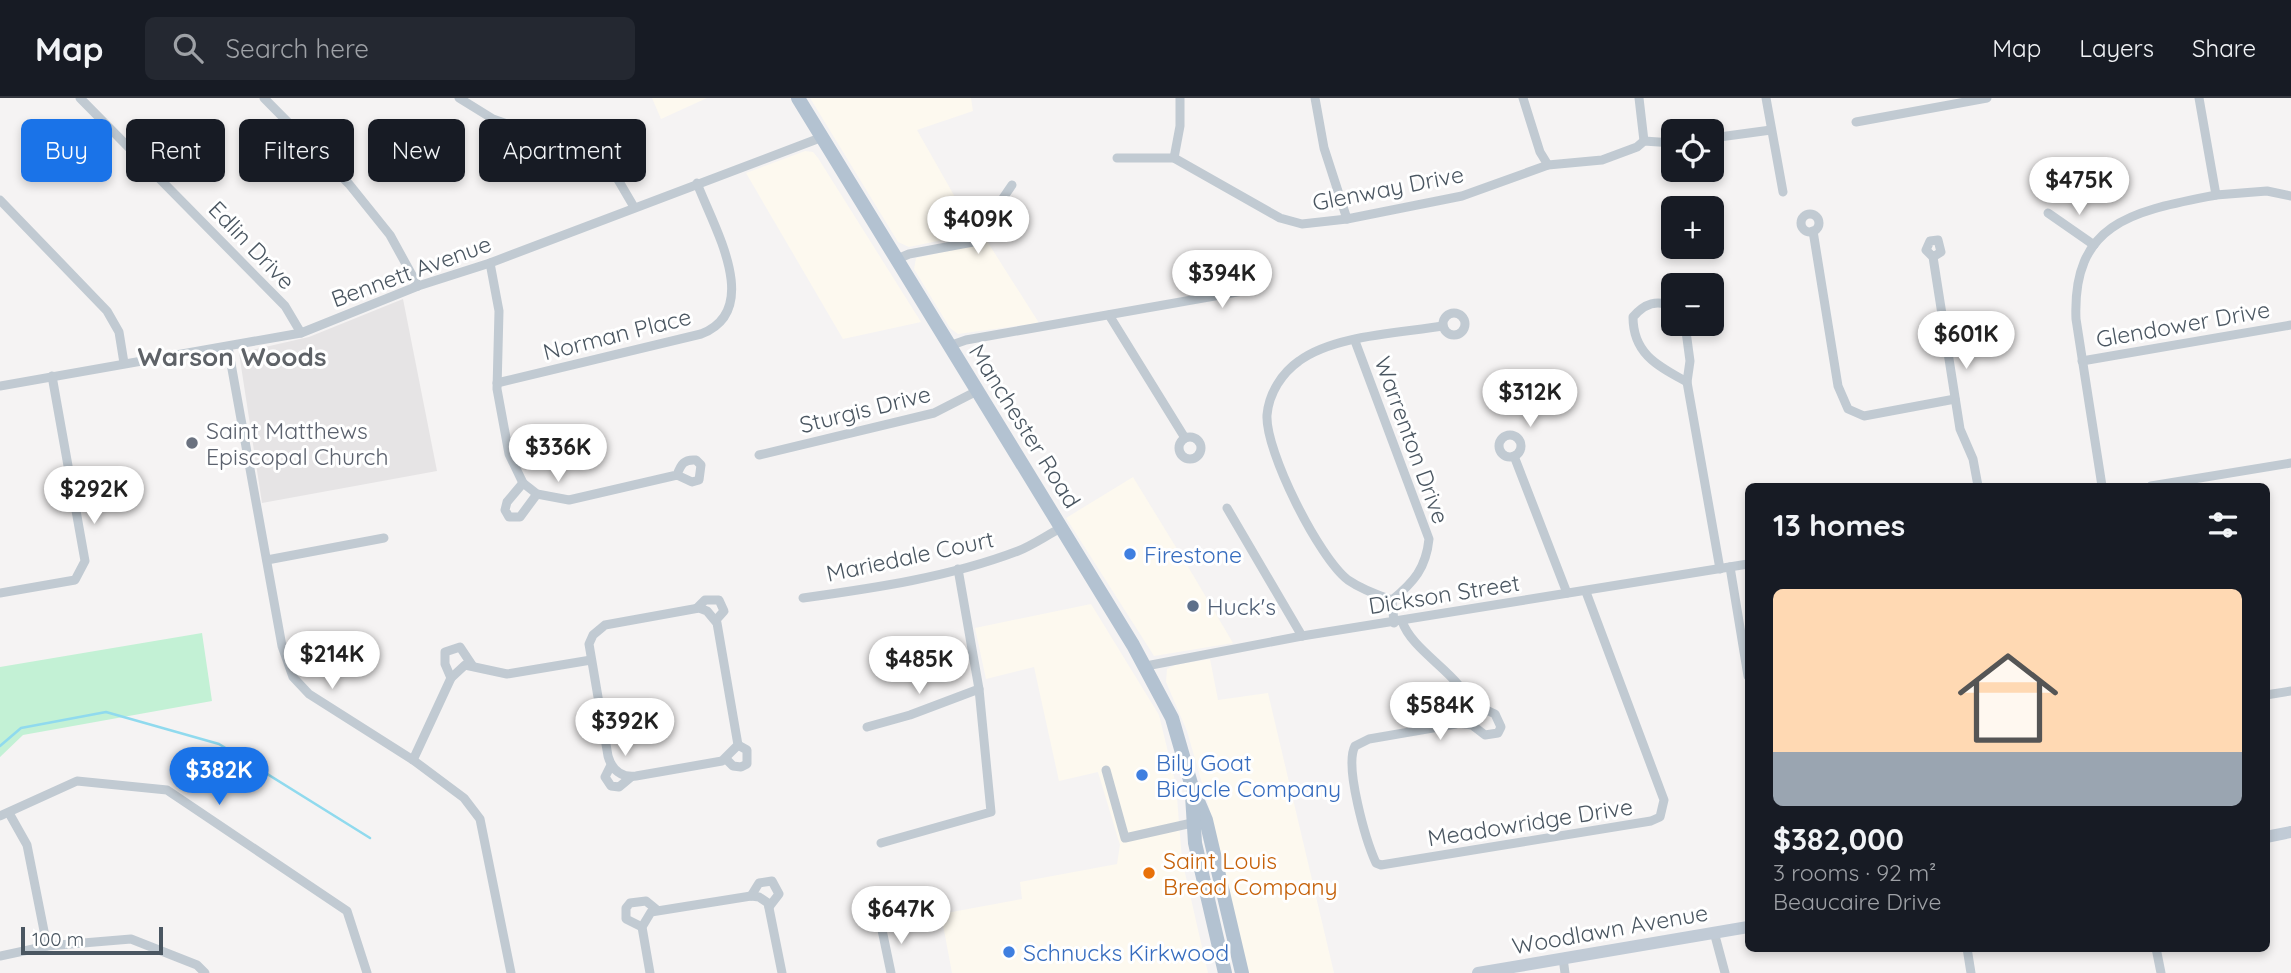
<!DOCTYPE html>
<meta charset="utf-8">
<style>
body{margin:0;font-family:Quicksand,sans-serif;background:#242831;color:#f1f3f6;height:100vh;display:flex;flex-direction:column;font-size:26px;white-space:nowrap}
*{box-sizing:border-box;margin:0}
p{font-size:23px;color:#9ea1a6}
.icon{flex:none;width:38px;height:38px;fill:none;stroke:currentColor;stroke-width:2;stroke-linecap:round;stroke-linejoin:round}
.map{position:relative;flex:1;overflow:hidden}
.sheet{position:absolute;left:1745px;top:385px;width:525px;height:469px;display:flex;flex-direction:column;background:#171b24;border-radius:10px;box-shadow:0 4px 10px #0003}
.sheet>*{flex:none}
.top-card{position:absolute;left:21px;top:21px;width:665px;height:63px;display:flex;gap:14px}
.tools{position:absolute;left:1661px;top:21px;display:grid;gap:14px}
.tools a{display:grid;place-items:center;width:63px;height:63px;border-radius:10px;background:#171b24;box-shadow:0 4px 10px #0003;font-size:35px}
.scale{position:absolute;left:21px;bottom:18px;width:142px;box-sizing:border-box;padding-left:7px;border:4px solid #4a5661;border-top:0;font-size:19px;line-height:24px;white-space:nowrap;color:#4a5661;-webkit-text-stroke:5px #fff;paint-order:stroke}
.price{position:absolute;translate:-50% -60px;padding:0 16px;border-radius:24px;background:#fff;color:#222;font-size:23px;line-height:46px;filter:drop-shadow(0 2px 4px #0008)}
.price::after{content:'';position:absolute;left:50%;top:42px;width:21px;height:16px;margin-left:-10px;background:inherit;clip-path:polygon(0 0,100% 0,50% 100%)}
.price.active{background:#1a73e8;color:#fff}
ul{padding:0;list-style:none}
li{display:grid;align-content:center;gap:14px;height:371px;padding:0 28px}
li+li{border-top:2px solid #363941}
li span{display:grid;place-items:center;height:217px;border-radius:10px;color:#555}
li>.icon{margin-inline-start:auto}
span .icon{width:126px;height:126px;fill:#fffc;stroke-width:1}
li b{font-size:30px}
h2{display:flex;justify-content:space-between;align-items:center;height:84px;padding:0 28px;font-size:30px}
.pill{padding:0 24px;border-radius:10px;background:#171b24;box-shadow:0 4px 10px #0003;font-size:24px;line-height:63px}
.pill.active{background:#1a73e8;color:#fff}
header{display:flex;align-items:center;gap:42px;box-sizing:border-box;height:98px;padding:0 35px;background:#171b24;border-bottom:2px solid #363941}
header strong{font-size:33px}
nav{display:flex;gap:38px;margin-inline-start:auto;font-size:24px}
.search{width:490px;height:63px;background:#242831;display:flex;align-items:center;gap:18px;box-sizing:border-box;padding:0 24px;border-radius:10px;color:#9ea1a6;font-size:26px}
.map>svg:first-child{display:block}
.commercial{fill:#fdf9ef}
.education{fill:#e6e4e5}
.green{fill:#c3f1d5}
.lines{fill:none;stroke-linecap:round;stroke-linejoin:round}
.stream{stroke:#90daee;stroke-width:2.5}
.street{stroke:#c1cad2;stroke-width:9}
.secondary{stroke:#c1cbd6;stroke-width:12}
.primary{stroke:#b3c2d1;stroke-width:14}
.worship-dot{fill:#6b7280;stroke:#fff;stroke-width:2.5}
.shop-dot{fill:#3f7fe0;stroke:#fff;stroke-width:2.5}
.service-dot{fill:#5c6f8a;stroke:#fff;stroke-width:2.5}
.food-dot{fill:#e8710a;stroke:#fff;stroke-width:2.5}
.labels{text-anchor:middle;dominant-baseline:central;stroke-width:6;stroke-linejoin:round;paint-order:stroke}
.street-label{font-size:23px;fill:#4a5661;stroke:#fff}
.worship-label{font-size:23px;fill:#5b616d;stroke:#fff;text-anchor:start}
.shop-label{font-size:23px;fill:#366cbe;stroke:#fff;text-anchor:start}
.service-label{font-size:23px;fill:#4e5e75;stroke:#fff;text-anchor:start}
.food-label{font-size:23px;fill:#c56008;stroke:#fff;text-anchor:start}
.quarter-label{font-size:26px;font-weight:bold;fill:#5f6368;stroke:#fff}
</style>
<header>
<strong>Map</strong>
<div class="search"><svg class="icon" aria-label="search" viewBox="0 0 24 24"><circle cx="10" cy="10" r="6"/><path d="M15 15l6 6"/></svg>Search here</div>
<nav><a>Map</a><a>Layers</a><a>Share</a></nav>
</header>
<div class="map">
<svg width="2291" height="875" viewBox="0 0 2291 875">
<rect width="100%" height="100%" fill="#f5f3f3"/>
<g class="commercial">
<path d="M652,0H707L661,21Z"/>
<path d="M810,0H971L973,13L917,32L972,129L967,137L909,149L898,144Z"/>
<path d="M805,53L813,54L818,60L921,224L843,241L746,75Z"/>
<path d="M985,140L1039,225L958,236L950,230L914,171L916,160L972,148Z"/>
<path d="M1133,379L1193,477L1233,545L1154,558L1066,420Z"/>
<path d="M1091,506L1159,617L1176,687L1182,762L1208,875H952L941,816L1022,801L1020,784L1117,766L1120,747L1098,674L1059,683L1034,569L986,581L975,530Z"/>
<path d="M1210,561L1218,602L1268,595L1334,875H1246L1212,720L1187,633L1166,584L1167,571L1175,567Z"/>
</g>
<path class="education" d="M403,201L437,373L262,405L239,255L309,239Z"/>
<path class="green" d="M202,535L212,603L23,637L0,659V569Z"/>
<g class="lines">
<path class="stream" d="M0,648L21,630L106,614L219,646L370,740"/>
<g class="street">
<path d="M80,0L285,208L301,235"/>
<path d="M264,0L349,86L390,137L418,188"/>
<path d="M459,0L493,21L591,55L610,68L634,109"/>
<path d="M1315,0L1324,50L1347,121"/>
<path d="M1523,0L1540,54L1548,67"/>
<path d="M1639,0L1644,43"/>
<path d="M1766,0L1783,94"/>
<path d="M2199,0L2216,97L2267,93L2291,98"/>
<path d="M1856,24L1987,0"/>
<path d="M1712,40L1771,32"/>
<path d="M1117,60H1174L1280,120L1302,126L1347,121L1462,98L1548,67L1602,62L1637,49L1644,43L1673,45"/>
<path d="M1174,60L1180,28V0"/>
<path d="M0,102L107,213L119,234L124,265"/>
<path d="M2048,115L2094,147"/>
<circle cx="1810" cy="125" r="9"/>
<path d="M1813,133L1838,288L1848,311L1864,318L1955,301"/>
<path d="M1933,159L1941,154L1938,142L1930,143L1926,152L1933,159L1960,331L1973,361L1978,388"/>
<path d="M895,162L909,156L973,144L1012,87"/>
<path d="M490,165L499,213L497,291L509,356L523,385L537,396L569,402L677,377C681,366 684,361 696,362L701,367L699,382L692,384L677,377"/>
<path d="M1673,210C1658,200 1644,206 1633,219C1633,256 1658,268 1687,284L1690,263L1685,226"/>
<circle cx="1454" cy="226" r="11"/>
<path d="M1109,217L1185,340"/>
<path d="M1355,243L1429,441C1426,470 1414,484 1392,502"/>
<path d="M949,248L966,242L1254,191"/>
<path d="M228,249L282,548L293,579L309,596L413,662L464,700L480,721L511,875"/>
<path d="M2082,263L2291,227"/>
<path d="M1687,284L1720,471"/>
<path d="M497,285L701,236C764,212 713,128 697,85"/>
<path d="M0,288L301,235L418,188L490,165L820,40"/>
<circle cx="1510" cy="348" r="11"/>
<circle cx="1190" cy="350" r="11"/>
<path d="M759,357L934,315L977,293"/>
<path d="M1514,358L1567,495"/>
<path d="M523,385L507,404L505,412L509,419H520L537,396"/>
<path d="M2102,388L2076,221C2072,122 2136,113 2216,97"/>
<path d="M2151,388L2291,365"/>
<path d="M1227,410L1302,538"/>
<path d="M267,462L384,440"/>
<path d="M1730,469L1748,578"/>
<path d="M0,495L75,482L85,463L52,278"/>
<path d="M803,500C875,490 950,479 1018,453C1033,447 1047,437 1061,430"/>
<path d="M1392,502C1377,497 1361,491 1348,482C1319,460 1265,353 1267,317C1269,295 1282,275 1299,263C1334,237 1400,235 1443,228"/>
<path d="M1392,502L1394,525"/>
<path d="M697,510L705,502H719L724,513L716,522"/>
<path d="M699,510L707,513L717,525L738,647L722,663L636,678C621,680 612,672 608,658L589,546L593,537L605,527Z"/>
<path d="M1402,523C1413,556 1467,579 1470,611L1463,624L1456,626L1369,641L1355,648C1344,668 1366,743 1376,765L1381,767L1651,723L1660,719L1664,702L1586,494"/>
<path d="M1146,568L1302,538L1748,466"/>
<path d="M451,580L445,566V554L460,549L472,567"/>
<path d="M2266,597L2291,593"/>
<path d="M1459,625L1472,627L1485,637L1498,635L1501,629L1495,616L1469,604"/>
<path d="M867,629L910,617L979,591"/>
<path d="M726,661L733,668L741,669L747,666V652L738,647"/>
<path d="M413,662L451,580L465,567L507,576L591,562"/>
<path d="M611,667L605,679L611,688L619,689L631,679"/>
<path d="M1106,672L1125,740L1192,725"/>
<path d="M9,715L27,747L47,848"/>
<path d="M0,718L77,683L167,692L347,813L367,875"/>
<path d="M881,745L991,714L979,591L958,471"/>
<path d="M751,798L759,785L772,783L779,796L769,809"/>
<path d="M881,827L891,875"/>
<path d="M642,829L626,821V810L630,805L646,803L657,812"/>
<path d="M1714,834L1725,875"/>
<path d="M1967,850L1971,875"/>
<path d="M2156,850L2161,875"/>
<path d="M0,858L47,848L131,841L197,867L205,875"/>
<path d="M1563,860L1565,875"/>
<path d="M650,875L642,829L651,814L751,798L759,799L768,805L782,875"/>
</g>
<g class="secondary">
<path d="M2266,739L2291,734"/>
<path d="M1478,875L1748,829"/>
</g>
<g class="primary">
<path d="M798,0L1133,547L1172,620L1192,689L1206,722L1242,875"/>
<path d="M1192,697L1195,745L1225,875"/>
</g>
</g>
<circle class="worship-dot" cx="192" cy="345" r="7"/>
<g class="shop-dot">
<circle cx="1130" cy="456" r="7"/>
<circle cx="1142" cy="677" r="7"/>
<circle cx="1009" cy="854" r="7"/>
</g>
<circle class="service-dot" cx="1193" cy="508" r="7"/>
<circle class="food-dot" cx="1149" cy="775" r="7"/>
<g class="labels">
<g class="street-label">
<text transform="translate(1388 90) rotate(-11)">Glenway Drive</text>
<text transform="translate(252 147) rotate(46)">Edlin Drive</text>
<text transform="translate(411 173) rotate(-20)">Bennett Avenue</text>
<text transform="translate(2183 226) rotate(-10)">Glendower Drive</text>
<text transform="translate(617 236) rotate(-14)">Norman Place</text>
<text transform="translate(865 311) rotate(-14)">Sturgis Drive</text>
<text transform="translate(1025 328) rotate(58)">Manchester Road</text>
<text transform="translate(1412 342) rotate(70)">Warrenton Drive</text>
<text transform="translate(910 458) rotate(-12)">Mariedale Court</text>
<text transform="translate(1444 496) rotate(-9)">Dickson Street</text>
<text transform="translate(1530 724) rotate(-9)">Meadowridge Drive</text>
<text transform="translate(1610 831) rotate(-10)">Woodlawn Avenue</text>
</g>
<g class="worship-label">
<text x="206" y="332">Saint Matthews<tspan x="206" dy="26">Episcopal Church</tspan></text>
</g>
<g class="shop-label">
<text x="1144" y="456">Firestone</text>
<text x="1156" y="664">Bily Goat<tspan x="1156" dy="26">Bicycle Company</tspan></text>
<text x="1023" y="854">Schnucks Kirkwood</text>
</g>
<g class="service-label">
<text x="1207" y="508">Huck's</text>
</g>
<g class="food-label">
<text x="1163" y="762">Saint Louis<tspan x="1163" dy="26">Bread Company</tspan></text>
</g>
<g class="quarter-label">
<text x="232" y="258">Warson Woods</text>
</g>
</g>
</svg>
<div class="tools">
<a><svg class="icon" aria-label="locate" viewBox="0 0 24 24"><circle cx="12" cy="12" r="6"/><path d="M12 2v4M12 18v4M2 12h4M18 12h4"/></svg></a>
<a>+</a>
<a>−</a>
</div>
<div class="scale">100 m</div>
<b class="price" style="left:2079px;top:119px">$475K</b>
<b class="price" style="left:978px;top:158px">$409K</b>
<b class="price" style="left:1222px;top:212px">$394K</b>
<b class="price" style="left:1966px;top:273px">$601K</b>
<b class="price" style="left:1530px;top:331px">$312K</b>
<b class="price" style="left:558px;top:386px">$336K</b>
<b class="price" style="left:94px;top:428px">$292K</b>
<b class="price" style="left:332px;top:593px">$214K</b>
<b class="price" style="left:919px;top:598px">$485K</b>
<b class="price" style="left:1440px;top:644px">$584K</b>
<b class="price" style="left:625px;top:660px">$392K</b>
<b class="price active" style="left:219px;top:709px">$382K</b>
<b class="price" style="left:901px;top:848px">$647K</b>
<div class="top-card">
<a class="pill active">Buy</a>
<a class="pill">Rent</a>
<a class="pill">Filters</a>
<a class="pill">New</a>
<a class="pill">Apartment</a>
</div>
<section class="sheet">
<h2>13 homes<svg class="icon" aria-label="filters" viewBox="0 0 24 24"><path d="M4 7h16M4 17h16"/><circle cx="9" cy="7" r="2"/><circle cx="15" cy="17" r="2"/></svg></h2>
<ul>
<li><span style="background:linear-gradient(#ffd9b3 75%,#9aa5b1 0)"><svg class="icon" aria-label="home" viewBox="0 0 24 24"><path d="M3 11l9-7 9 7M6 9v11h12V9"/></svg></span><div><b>$382,000</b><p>3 rooms · 92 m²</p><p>Beaucaire Drive</p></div></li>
</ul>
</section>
</div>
